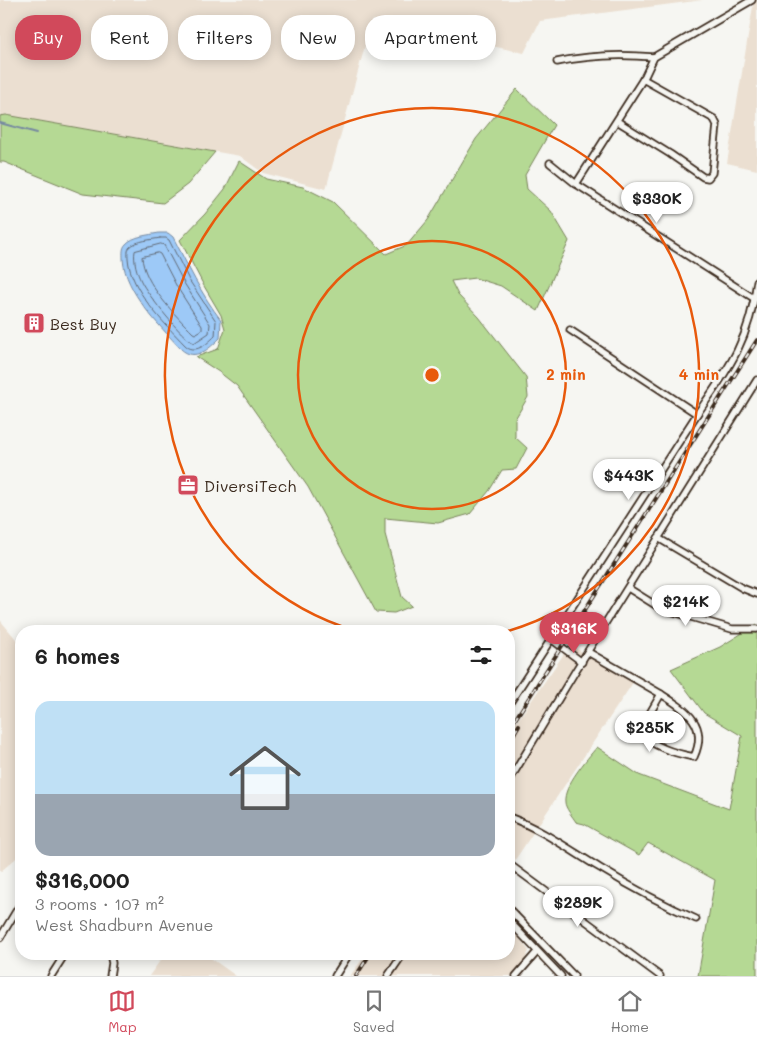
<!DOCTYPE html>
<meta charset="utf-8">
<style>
body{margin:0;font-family:Mali,sans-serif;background:#f6f6f6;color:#222;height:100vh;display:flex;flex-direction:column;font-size:19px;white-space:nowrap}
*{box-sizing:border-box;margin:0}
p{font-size:16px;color:#767676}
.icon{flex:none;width:28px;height:28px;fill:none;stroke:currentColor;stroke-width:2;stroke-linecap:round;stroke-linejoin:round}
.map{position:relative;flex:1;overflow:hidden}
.details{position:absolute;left:15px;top:625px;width:500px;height:335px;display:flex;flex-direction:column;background:#fff;border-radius:20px;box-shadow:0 2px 12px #0003}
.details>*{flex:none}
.guide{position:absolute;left:15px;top:15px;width:500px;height:45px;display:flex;gap:10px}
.price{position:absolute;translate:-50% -42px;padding:0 11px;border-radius:18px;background:#fff;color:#222;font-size:16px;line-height:32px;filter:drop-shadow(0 1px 2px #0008)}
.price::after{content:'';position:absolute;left:50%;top:30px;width:15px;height:11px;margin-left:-8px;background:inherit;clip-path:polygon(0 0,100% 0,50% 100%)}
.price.on{background:#d1495b;color:#fff}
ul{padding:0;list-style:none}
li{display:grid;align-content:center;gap:10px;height:265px;padding:0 20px}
li span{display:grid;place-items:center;height:155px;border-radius:15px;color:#555}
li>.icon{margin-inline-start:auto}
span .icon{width:90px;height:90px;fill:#fffc;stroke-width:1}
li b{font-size:21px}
h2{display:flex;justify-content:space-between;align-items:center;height:60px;padding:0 20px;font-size:21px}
.chip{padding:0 18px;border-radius:20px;background:#fff;box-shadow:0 2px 12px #0003;font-size:18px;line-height:45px}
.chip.on{background:#d1495b;color:#fff}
.dock{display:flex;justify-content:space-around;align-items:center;height:70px;border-top:1px solid #e0e0e0;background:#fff;font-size:14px;color:#767676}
.dock a{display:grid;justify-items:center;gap:2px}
.dock .on{color:#d1495b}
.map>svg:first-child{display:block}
.built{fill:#ebdfd1}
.green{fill:#b5d994;stroke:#788259}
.water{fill:#9dc9f7;stroke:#7689a0}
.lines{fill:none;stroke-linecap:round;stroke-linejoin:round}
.shore{stroke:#626a75;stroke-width:1}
.stream{stroke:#7689a0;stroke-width:2}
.minor-casing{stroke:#3b2a1e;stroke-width:9}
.minor{stroke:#f6f6f2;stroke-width:5.5}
.rail-casing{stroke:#3b2a1e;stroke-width:4}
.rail{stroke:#f6f6f2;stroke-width:2;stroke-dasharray:5.5;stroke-linecap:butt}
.ring{fill:none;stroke:#e8590c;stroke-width:2.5}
.labels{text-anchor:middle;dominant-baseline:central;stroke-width:4.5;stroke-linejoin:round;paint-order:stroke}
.poi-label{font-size:16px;fill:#3b2a1e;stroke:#f6f6f2;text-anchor:start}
.centre{fill:#e8590c;stroke:#f6f6f2;stroke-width:2.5}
.ring-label{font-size:15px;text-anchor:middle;font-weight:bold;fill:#e8590c;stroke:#f6f6f2;stroke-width:4.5;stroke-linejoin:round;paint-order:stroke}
</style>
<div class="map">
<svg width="757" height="976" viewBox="0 0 757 976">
<rect width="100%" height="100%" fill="#f6f6f2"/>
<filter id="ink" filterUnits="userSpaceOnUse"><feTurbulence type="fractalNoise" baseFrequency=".02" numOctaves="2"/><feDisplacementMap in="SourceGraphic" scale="10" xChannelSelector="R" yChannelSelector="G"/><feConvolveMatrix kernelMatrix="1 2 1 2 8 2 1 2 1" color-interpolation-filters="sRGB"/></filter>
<g filter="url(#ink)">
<g class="built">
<path d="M0,0H703L540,21L524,53L372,20L326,189L263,173L240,156L6,115L0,116Z"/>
<path d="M754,0H757V170L727,163Z"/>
<path d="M0,620L21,645V854L0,872Z"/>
<path d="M570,645L634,681L509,869V733Z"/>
<path d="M509,924L529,951L523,963L512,976H350L366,954H509Z"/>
<path d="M165,954H205L236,976H149Z"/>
</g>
<g class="green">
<path d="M517,89L554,125L525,175L527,189L551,211L569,241L538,311L501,286L475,278L451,281L458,295L479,317L526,377L528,397L515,419V437L527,448L516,469L502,470L489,491L470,514L438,523L385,518V534L402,597L412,606L394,613L376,612L308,487L237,386L219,372L196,357L218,349L225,329L221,315L204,286L180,240L205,214L225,189L239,161L266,179L303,187L333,202L386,254L407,245L428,220L476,139Z"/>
<path d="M6,115L215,152L188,184L163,203L83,194L4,162H0V116Z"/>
<path d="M757,624V976H698L715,880L648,843L639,855L584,824L576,822C573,817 565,808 565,802C563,786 587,759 597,747L639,775L729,809L742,736L704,713L671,669L720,647Z"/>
</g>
<path class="water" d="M159,233H168L173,237C188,266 201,294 221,320L220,338C209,349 195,362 181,349C159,325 125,292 123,259C123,253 122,248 126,244C133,236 149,235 159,233Z"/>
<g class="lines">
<g class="shore">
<path d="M160,238H166L169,240L189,280L216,321L215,336C207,344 195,355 185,345C164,323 130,290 128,258C128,254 127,250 130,247C137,240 152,240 160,238Z"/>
<path d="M161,244L164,245L184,283L210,324L209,333L194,343C182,338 147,294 141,281C137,273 133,260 135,251Z"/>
<path d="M158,253L160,254L177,287L202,326V330L195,334L193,333C176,316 143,283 142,257Z"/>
</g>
<path class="stream" d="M0,123L37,133"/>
<g class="minor-casing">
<g id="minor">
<path d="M557,62C589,55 622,54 654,57"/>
<path d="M617,121L670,154L703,177L708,178L712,173L717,125L714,119L643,79"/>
<path d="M550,163L576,184L755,299"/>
<path d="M576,184L645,76L654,57L752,0"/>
<path d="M570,330L697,414"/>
<path d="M658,538L742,588L757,594"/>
<path d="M628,588L660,608L732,629H757"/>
<path d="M551,639L582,662"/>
<path d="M588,652L661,694"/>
<path d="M661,694C686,710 709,724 694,757C673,753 654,747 639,732Z"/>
<path d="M509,704L697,414C730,367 750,339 757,281"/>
<path d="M509,781L576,670L757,380"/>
<path d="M509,817C541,829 570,850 600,868C631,887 662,904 696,919"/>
<path d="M509,864L660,976"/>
<path d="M509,909L574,976"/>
<path d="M509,921L561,976"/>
<path d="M0,938L21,903"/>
<path d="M51,976L65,954"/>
<path d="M110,976L112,963L110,954"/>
<path d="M335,976L349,954"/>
<path d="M388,976L403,954"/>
<path d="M516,976L537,952"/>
</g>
</g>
<use href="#minor" class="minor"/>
<g class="rail-casing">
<g id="rail">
<path d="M509,729L757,340"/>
<path d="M509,742L519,725"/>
<path d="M356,976L370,954"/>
</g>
</g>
<use href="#rail" class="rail"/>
</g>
</g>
<g class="ring">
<circle cx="432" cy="375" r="134"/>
<path d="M356 631A267 267 0 1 1 508 631"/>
</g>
<defs>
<g id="building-square" transform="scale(1.125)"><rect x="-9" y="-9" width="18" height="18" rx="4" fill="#d1495b" stroke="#f6f6f2"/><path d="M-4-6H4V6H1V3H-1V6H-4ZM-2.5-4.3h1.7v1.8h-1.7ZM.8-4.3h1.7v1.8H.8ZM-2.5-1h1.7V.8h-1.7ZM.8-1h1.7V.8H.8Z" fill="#fff"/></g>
<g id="office-square" transform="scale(1.125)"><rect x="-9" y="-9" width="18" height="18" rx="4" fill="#d1495b" stroke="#f6f6f2"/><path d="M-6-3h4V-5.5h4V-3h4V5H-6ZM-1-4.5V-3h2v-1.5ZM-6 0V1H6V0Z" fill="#fff"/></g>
</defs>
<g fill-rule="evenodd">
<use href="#building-square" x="34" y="323"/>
<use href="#office-square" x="188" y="485"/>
</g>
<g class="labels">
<g class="poi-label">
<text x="50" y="323">Best Buy</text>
<text x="204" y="485">DiversiTech</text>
</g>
</g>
<circle cx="432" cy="375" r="8" class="centre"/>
<g class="ring-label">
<text x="566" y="380">2 min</text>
<text x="699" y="380">4 min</text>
</g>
</svg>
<b class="price" style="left:657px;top:224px">$330K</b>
<b class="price" style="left:629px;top:501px">$443K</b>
<b class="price" style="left:686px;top:627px">$214K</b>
<b class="price on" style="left:574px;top:654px">$316K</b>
<b class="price" style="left:650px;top:753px">$285K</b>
<b class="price" style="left:578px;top:928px">$289K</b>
<div class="guide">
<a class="chip on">Buy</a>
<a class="chip">Rent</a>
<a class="chip">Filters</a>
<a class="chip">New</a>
<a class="chip">Apartment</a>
</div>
<section class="details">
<h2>6 homes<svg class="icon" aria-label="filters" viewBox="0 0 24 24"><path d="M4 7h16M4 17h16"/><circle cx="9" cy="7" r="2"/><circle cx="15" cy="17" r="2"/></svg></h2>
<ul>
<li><span style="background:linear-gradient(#bfe0f5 60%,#9aa5b1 0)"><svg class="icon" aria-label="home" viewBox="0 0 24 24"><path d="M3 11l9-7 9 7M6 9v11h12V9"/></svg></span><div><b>$316,000</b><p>3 rooms · 107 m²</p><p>West Shadburn Avenue</p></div></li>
</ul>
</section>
</div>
<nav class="dock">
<a class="on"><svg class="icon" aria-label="map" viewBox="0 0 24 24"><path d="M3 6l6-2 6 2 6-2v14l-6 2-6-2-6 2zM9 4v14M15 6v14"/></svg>Map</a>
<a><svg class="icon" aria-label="saved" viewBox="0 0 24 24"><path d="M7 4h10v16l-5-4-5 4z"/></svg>Saved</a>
<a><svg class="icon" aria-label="home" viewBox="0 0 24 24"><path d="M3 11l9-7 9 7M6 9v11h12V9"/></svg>Home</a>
</nav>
